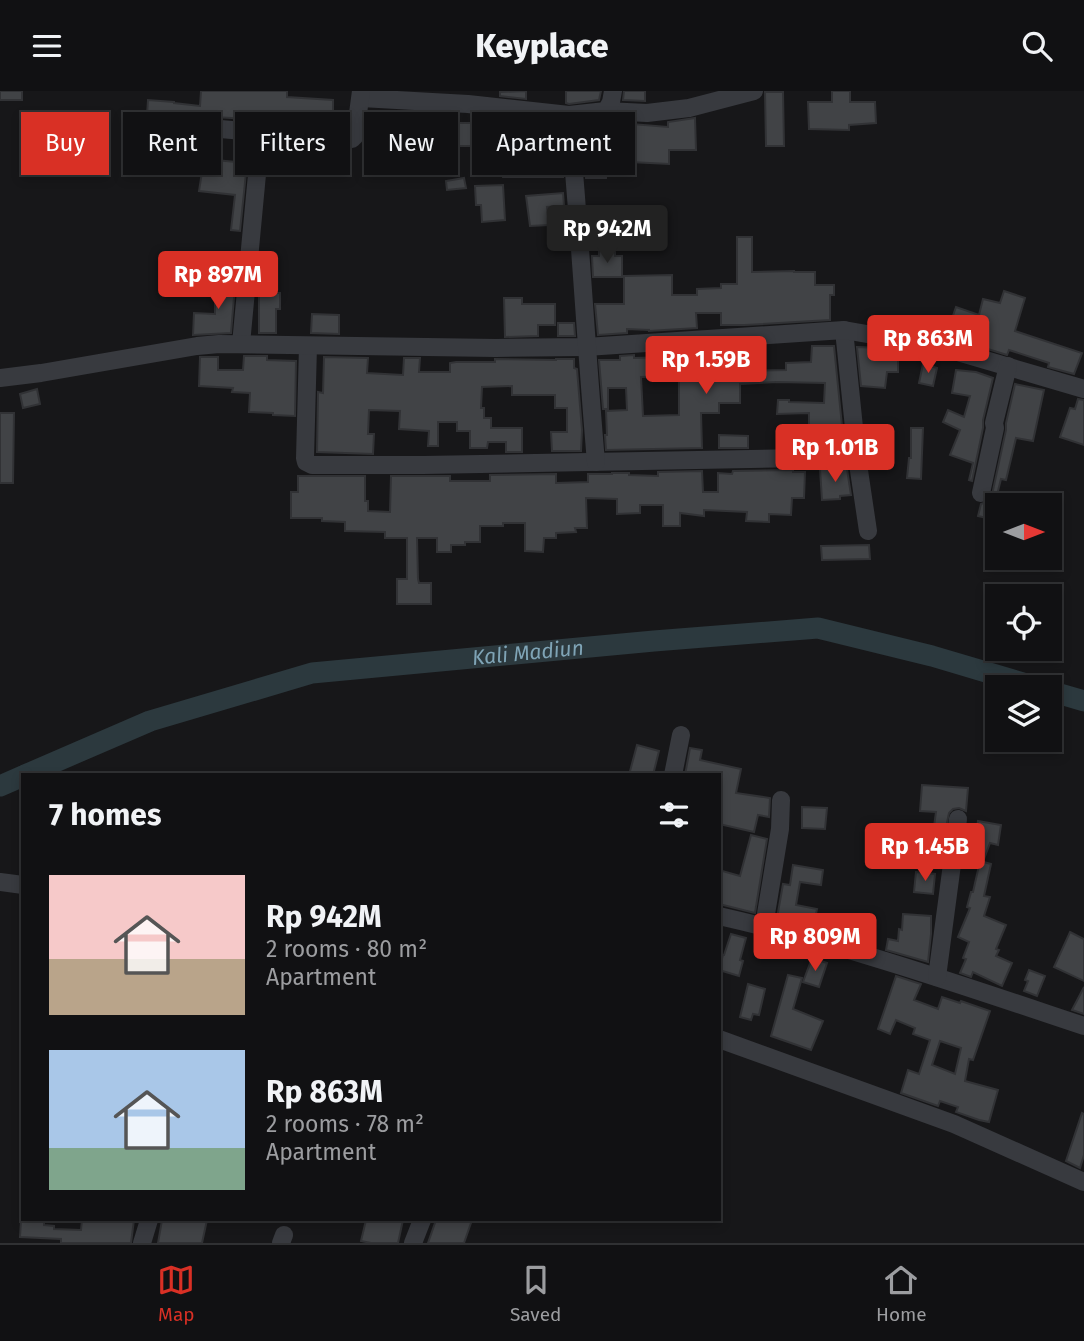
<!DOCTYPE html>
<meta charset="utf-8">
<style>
body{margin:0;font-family:"Fira Sans",sans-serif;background:#1a1a1c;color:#f1f3f6;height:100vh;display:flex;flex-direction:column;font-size:26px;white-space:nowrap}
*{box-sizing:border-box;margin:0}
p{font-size:23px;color:#9c9da0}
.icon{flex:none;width:38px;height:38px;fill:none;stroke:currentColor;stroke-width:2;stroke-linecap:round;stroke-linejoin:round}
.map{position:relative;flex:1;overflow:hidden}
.sheet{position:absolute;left:21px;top:682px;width:700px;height:448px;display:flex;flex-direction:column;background:#111113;border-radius:0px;box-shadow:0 4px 10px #0003,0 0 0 2px #303133}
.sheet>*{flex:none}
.banner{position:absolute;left:21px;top:21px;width:700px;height:63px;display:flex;gap:14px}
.needle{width:46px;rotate:90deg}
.controls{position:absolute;left:985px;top:402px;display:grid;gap:14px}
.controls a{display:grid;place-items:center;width:77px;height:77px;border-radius:0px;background:#111113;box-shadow:0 4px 10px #0003,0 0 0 2px #303133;font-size:35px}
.price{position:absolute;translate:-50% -60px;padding:0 16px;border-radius:7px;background:#d93025;color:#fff;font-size:23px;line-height:46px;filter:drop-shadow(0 2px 4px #0008)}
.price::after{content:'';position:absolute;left:50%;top:42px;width:21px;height:16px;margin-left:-10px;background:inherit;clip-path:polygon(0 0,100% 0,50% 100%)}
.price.active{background:#222;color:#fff}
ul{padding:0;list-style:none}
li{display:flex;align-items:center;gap:21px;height:175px;padding:0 28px}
li span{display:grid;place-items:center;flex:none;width:196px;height:140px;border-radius:0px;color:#555}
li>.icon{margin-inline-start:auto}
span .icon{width:84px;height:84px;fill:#fffc;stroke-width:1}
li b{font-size:30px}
h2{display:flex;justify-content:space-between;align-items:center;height:84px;padding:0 28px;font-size:30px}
.tag{padding:0 24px;border-radius:0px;background:#111113;box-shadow:0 4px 10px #0003,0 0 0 2px #303133;font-size:24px;line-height:63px}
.tag.active{background:#d93025;color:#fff}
header{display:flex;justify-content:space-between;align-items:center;height:91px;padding:0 28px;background:#111113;font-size:32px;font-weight:800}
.tab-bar{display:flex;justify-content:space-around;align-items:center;height:98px;border-top:2px solid #303133;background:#111113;font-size:19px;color:#9c9da0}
.tab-bar a{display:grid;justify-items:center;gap:4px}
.tab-bar .active{color:#d93025}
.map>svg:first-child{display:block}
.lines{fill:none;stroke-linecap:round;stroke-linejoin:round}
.river{stroke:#2c393e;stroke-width:21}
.building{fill:#414346;stroke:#313235;stroke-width:2;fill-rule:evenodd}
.minor{stroke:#383a3f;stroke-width:18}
.labels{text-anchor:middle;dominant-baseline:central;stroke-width:5;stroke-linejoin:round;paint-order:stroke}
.water-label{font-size:21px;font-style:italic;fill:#7fa4b6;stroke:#121214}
</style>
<header><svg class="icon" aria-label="menu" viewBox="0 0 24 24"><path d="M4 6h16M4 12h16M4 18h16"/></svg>Keyplace<svg class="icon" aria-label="search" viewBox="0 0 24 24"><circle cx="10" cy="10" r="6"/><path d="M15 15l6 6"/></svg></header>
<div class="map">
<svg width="1084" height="1152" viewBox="0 0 1084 1152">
<rect width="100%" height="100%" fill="#171719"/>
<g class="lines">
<g class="river">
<path d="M1050,600L1084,610"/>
<path id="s1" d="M25,684L150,630L312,582L654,550L818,537L932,565L1040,597"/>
<path d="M0,695L23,685"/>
</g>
</g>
<g class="building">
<rect x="0" y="0" width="22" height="9"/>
<path d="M201,0H287V6L333,9V33L198,25L193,26L187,34L188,41L193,46L192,54L187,53L186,63L165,61L168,26L147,24L148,9L174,11V12L200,15Z"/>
<path d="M526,0V8L500,5V1Z"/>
<path d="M566,0H601L599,9L569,13L566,12Z"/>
<path d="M624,0H645V10L623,9Z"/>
<path d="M832,0H850V11H875L876,32L849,34V39L809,38L808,11H832Z"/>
<path d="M765,1H783L784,55H766Z"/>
<path d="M397,20L436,23V25H449V32H471L472,25L514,29L513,66H541L539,32L559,34L563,86H503L502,74H493V68L472,67V55H450V59L434,58V72L382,69L383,46H366L369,29H375V23L397,22Z"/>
<path d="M695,27L696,59H669V73L630,71L631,58L607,57L606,87H586L583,34L609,32L610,45H631L632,33L668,36V31Z"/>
<path d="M204,68L247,72L240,140L231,139L235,104L199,100Z"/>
<path d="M464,87L466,97L447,99L446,90Z"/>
<path d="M503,94L505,129L482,131L481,114H476L475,95Z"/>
<path d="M563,102L564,115L547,116L549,134L530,135L526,105Z"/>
<path d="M737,146H752V181L794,180V181H815V194H834V204H830V229L745,234H721V222H696L697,237L649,240V239L627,238V242L598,244L595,213H624V185L672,184V204H697V198L721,197V193H737Z"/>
<path d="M599,159H615V165H622V186H593L592,165H599Z"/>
<path d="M229,181L236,182L231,242L193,244L194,222L215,223V192H229Z"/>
<path d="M1004,200L1025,207L1015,240L1082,262L1074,283L1048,276L1049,272L1009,259L1007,264L946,245L956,216L979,224L983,208L1000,212Z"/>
<path d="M259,202H280V218H276V242H259Z"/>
<path d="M504,207H522V213H555V234H538V245L505,246Z"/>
<path d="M312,223L339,224V243L311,242Z"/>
<path d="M558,232H574L575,245H558Z"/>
<path d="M927,234L946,237L945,245L926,242Z"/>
<path d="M812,255H834L844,355H820L819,351H812V341H809V322L777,323L778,309H789V311L824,312L825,292L777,291L740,293V312H719V322H701L702,357L606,359L605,344H607L606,320L627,319L626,297H608V318H603L599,269H620V265L634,264V267L699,265V260L746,257L747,280L786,279V272L811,271ZM679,285V324L643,325L641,286Z"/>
<path d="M857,256L881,257V269H898V281H887L885,297L861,295Z"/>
<path d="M244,265H267V269L296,270L295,325L273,324V322L249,321L250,302L232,301L233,297L199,295L200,266H218V279H243Z"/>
<path d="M324,266L368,267L367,282L403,284L404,267H420L419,281H450V272L456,271H495V268L556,269V268H574V277L577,278L582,339L581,360H552L551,341H567V317H555V304H512V295L482,296L481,317H484V327H491V337H522V361H506V351H488L487,357H470V340H457V331H438V355H428L429,340L399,338L400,320L369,319L368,343H374L373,363L317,361L318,301L323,302Z"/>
<path d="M923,273L937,277L933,295L919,292Z"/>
<path d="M956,279L976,281L993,287L983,329V337L972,390L969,389L973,372L950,364L960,339L943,331L948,319L964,326L970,305L952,302Z"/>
<path d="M1015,293L1044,299L1033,350L1016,347L1006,389L1001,388L991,428L978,425L981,413L989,410L992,404L1006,339V332Z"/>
<path d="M37,298L40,313L23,317L20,303Z"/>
<path d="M1078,308L1084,309V354L1060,346L1070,317L1075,318Z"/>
<path d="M0,322H14L13,392H0Z"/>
<path d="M911,337H923L921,388L907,387L909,367H911Z"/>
<path d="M719,344L748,345V357H719Z"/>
<path d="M820,378H847L851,404L840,405V408L822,409Z"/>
<path d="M793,379V381H805L804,407H792L791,424L769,423V431L746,430L747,421L704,419V425L680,422V435H663V414H640V422L617,423V408L586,407L587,437H575L576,441L556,442V447H544L543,461L525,460V432H503V435H480V451H465V454H451V461H437V447H417L418,488L419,492H431V513H397V488H407V447H385V441L345,440V431L322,430V427H291V401H298V385H365V410H368V420L390,421L391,385H450V390H490V384L556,383V392L588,391V383H612V382H629V384L658,385V381L702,380L703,401H718V382L732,383L733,380Z"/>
<path d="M869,454L870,468L822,469L821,455Z"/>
<path d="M637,654L659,660L653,684H629Z"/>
<path d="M690,657L702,659L700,669L741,678L736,702L770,707L769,726L758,724L754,741L719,733V684H685Z"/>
<path d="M922,694L968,697L966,720L959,717L953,718L949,722L943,751L932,750L936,721L920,720Z"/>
<path d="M802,716L827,717L825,738L802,737Z"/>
<path d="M978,730L1001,734L998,754L990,752L984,768L966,762L967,759H965L967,749L975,752Z"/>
<path d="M751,744L767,748L755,822L719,813V779L740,785Z"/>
<path d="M980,770L991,773L984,805L990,806L984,825L1006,834L996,858L999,859L996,865L1012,872L1002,895L973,881L971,886L960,882L966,868L963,867L969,851L958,846L970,817L967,816L971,801H973Z"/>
<path d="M793,774L823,779L821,794L800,791L796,814L817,818L813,837L777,827L783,793L790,794Z"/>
<path d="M916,781L935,783L933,803L914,801Z"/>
<path d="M903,823L931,825V843L928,871L886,859L888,848L898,850L899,838L902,839Z"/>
<path d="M1070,841L1084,848V890L1054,876Z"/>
<path d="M731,843L746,847L740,869L743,870L739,885L719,879L723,864H724Z"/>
<path d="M812,867L827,872L819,896L803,891Z"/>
<path d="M1029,879L1045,885L1037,905L1024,900L1028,890L1025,889Z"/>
<path d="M788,884L802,887L793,918L823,930L811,959L771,945Z"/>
<path d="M896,885L921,893L914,909L938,918L942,906L960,912L961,910L990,920L973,969L969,968L965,990L998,999L989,1031L979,1029L956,1021L958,1016L940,1010L938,1015L901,1002L908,979L919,983L930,949L913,943L915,937L896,929L890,943L878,938ZM940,950L961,957L955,983L932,974Z"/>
<path d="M748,893L765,898L759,924L753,923L751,929L740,926Z"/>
<path d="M1084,896V923L1072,919Z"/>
<path d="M1082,1022L1084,1023V1064L1080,1077L1066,1070Z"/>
<path d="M21,1129H44V1134L54,1135V1138L81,1139L82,1129H134L131,1152H61V1148L20,1146Z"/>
<path d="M162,1129H207L202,1152H158Z"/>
<path d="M366,1129H403L398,1152H371L361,1150Z"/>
<path d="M436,1129H472L464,1152H428Z"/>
</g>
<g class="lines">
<g class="minor">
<path d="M361,7L468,13L569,24"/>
<path d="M606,20L647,22L689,17L754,0"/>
<path d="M198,36L243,40L305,42L352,48L355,45L361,0"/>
<path d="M241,253L261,41"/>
<path d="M308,255L305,367L306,371L312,374H423L857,366L844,239"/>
<path d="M0,287L41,282L197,255L219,253L496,257L586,256L844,239L941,256L1084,298"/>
<path d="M857,366L868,440"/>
<path d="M596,371C586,256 580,139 569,24L606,20L611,11L613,0"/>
<path d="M981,402L995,337L994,332L1008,275"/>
<path d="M673,684L681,644"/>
<path d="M0,791L23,794"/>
<path d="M719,825C843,853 964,895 1084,935"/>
<path d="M764,835L780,738L781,709"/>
<path d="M937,886L958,728"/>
<path d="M719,948L954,1033L1084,1091"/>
<path d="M142,1152L149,1129"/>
<path d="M281,1152L284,1144"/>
<path d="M413,1152L422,1129"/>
</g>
</g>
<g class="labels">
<g class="water-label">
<text stroke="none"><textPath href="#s1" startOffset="522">Kali Madiun</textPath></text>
</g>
</g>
</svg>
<div class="controls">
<a><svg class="needle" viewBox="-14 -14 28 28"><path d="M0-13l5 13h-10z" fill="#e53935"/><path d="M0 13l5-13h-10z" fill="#9c9da0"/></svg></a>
<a><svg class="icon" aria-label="locate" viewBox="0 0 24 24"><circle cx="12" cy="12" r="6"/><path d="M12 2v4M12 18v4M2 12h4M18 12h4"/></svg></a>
<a><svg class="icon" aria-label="layers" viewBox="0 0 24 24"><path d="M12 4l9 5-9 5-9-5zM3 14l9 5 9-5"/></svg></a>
</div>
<b class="price active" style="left:607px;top:174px">Rp 942M</b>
<b class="price" style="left:218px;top:220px">Rp 897M</b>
<b class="price" style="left:928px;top:284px">Rp 863M</b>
<b class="price" style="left:706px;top:305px">Rp 1.59B</b>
<b class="price" style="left:835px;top:393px">Rp 1.01B</b>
<b class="price" style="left:925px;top:792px">Rp 1.45B</b>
<b class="price" style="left:815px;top:882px">Rp 809M</b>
<div class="banner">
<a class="tag active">Buy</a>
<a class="tag">Rent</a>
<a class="tag">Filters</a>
<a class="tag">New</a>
<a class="tag">Apartment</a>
</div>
<section class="sheet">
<h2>7 homes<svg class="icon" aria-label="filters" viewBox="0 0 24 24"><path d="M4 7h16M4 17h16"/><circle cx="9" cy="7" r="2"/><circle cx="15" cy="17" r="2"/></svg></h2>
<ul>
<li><span style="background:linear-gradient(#f6c9c9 60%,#b9a48a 0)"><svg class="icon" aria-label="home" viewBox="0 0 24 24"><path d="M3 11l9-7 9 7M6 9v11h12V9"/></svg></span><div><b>Rp 942M</b><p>2 rooms · 80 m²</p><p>Apartment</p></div></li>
<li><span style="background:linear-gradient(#a9c7e8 70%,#7fa58c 0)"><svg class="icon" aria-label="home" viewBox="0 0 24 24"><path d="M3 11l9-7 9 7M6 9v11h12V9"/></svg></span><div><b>Rp 863M</b><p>2 rooms · 78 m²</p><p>Apartment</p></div></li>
</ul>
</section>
</div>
<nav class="tab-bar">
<a class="active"><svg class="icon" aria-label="map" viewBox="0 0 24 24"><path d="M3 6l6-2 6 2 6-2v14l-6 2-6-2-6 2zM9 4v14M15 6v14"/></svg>Map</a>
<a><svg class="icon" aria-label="saved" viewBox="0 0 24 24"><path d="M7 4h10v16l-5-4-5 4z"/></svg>Saved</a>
<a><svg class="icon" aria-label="home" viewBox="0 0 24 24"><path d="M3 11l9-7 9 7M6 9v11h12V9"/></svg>Home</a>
</nav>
